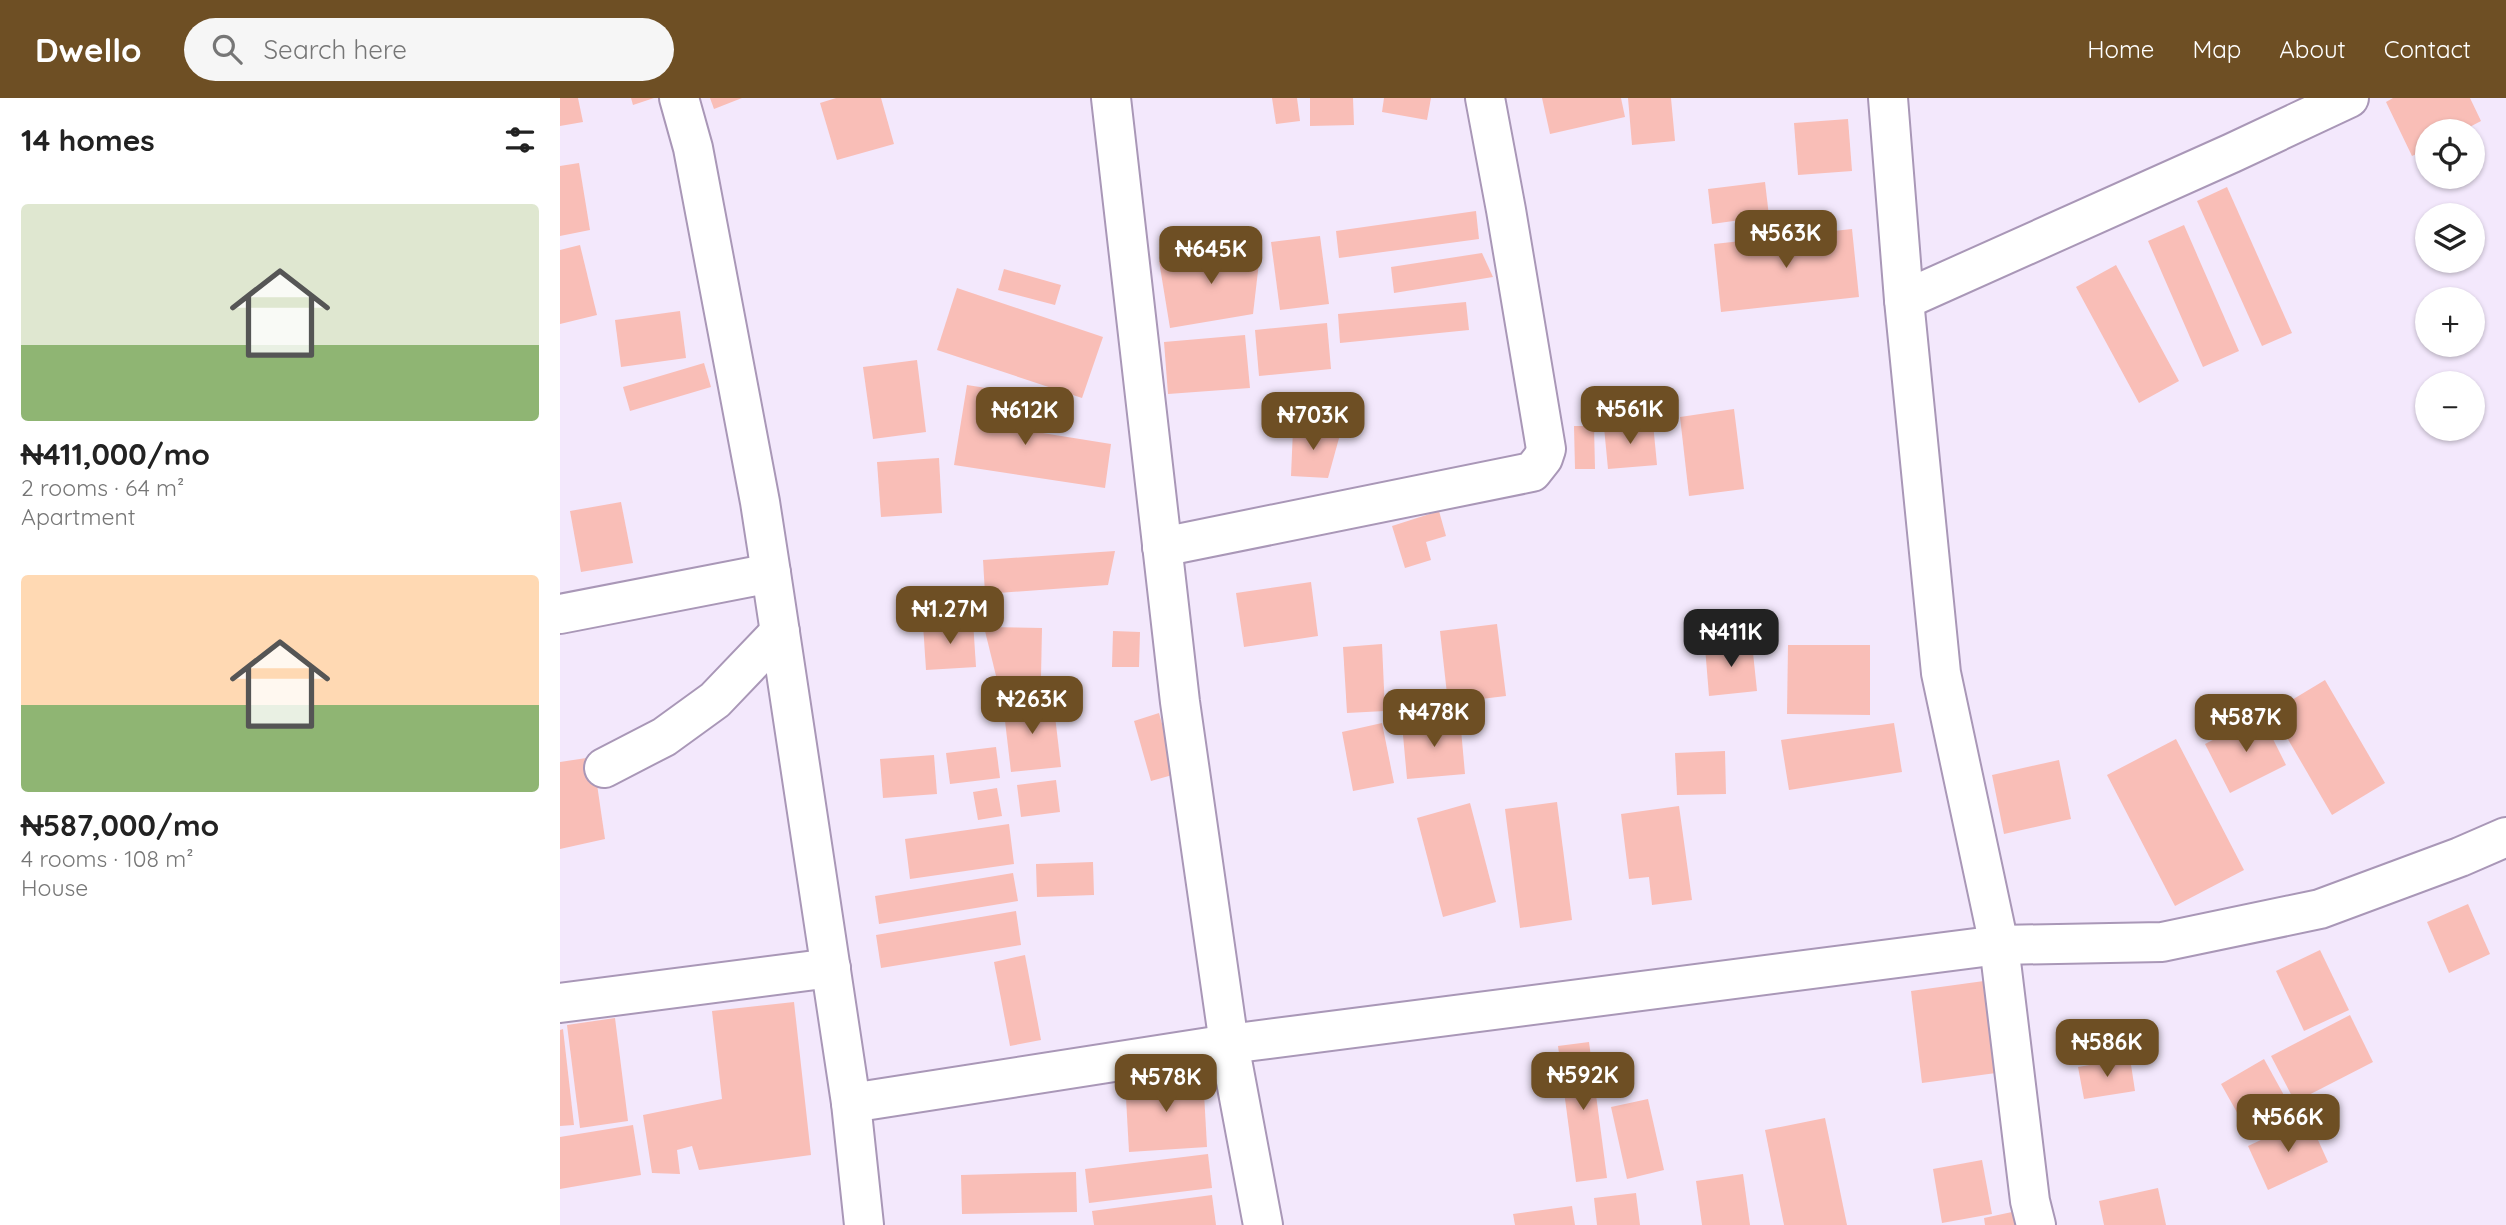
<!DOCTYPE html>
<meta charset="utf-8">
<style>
body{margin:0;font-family:Quicksand,sans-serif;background:#f6f6f6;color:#222;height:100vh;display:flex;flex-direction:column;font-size:26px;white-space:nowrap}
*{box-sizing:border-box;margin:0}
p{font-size:23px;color:#767676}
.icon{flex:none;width:38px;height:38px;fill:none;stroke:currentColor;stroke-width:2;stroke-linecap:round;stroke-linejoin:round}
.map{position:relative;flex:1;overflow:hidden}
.details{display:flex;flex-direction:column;background:#fff;width:560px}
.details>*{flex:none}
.fabs{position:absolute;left:1855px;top:21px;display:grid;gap:14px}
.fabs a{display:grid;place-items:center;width:70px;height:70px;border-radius:50%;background:#fff;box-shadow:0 2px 5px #0004;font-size:35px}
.price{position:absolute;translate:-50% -60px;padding:0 16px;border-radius:14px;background:#6e4f24;color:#fff;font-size:23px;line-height:46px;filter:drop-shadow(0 2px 4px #0008)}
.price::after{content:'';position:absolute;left:50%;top:42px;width:21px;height:16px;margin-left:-10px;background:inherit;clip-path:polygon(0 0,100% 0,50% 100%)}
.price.active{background:#222;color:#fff}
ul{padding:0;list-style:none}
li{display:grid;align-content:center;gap:14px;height:371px;padding:0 21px}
li span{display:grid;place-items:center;height:217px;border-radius:7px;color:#555}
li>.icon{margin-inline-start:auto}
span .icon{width:126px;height:126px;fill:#fffc;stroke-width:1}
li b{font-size:30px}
h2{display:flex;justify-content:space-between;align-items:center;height:84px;padding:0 21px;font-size:30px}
header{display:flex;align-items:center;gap:42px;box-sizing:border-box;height:98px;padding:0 35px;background:#6e4f24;color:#fff}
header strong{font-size:33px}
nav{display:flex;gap:38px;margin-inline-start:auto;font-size:24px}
.search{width:490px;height:63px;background:#f6f6f6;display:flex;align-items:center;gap:18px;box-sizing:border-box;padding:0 24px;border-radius:38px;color:#767676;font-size:26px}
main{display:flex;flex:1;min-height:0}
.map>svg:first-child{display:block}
.building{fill:#f9beb7}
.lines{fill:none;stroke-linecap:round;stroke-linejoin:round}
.minor-casing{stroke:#a997b7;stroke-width:42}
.minor{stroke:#fff;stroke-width:38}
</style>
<header>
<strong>Dwello</strong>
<div class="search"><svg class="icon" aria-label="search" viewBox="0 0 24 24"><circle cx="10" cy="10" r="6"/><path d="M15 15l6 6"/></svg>Search here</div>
<nav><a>Home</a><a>Map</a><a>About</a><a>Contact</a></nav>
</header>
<main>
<section class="details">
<h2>14 homes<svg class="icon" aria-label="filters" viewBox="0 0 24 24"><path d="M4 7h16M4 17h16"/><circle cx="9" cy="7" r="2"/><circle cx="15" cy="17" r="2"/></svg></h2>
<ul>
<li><span style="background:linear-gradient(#dfe7d0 65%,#8fb573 0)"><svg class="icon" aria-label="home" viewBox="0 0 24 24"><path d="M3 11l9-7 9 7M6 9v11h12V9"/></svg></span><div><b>₦411,000/mo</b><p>2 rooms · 64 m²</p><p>Apartment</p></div></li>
<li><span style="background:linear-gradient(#ffd9b3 60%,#8fb573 0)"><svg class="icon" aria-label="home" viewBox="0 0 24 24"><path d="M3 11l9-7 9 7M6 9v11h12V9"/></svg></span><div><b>₦587,000/mo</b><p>4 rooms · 108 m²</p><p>House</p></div></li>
</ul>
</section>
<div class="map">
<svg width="1946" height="1127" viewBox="0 0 1946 1127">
<rect width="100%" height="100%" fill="#f3e8fc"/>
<g class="building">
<path d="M0,0H18L23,24L0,28Z"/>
<path d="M71,0H94L73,7Z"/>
<path d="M150,0H182L154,11Z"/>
<path d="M276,0H321L334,46L277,62L260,5Z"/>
<path d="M712,0H737L740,23L716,26Z"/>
<path d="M750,0H793L794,27L750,28Z"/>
<path d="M824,0H871L867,22L822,14Z"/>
<path d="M982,0H1061L1065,19L990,36Z"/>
<path d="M1068,0H1111L1115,43L1072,47Z"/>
<path d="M1833,0H1910L1921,23L1902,33H1867V51L1852,58L1826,4Z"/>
<path d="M1288,21L1292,73L1238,77L1234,25Z"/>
<path d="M19,65L30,132L0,138V68Z"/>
<path d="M1205,84L1209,118L1152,126L1148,91Z"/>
<path d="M1667,89L1732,235L1702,248L1637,103Z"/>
<path d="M916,113L919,141L779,160L776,133Z"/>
<path d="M1624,127L1679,253L1643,269L1588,143Z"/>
<path d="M1292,131L1299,199L1161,214L1154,146Z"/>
<path d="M760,138L769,206L720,212L711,144Z"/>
<path d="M20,147L37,217L0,226V152Z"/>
<path d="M701,147L693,216L610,230L599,163Z"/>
<path d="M922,155L933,179L834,195L831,169Z"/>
<path d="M1556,167L1619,283L1579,305L1516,189Z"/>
<path d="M444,171L501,187L495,207L438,192Z"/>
<path d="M397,190L543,239L522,300L377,252Z"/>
<path d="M906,204L909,232L780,245L778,216Z"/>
<path d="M120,213L126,260L61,269L55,222Z"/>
<path d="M767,225L771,271L699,278L695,232Z"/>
<path d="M685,237L690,290L608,296L604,244Z"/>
<path d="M357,262L366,334L313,341L303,269Z"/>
<path d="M144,265L151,289L70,313L63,289Z"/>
<path d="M407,287L439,292L433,327L551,346L545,390L394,367Z"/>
<path d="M1174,311L1184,391L1129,398L1120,319Z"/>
<path d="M1093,325L1097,367L1048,371L1044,329Z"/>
<path d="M1014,328H1034L1035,371H1015Z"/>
<path d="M733,331L781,333L768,380L731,378Z"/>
<path d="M379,360L382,415L321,419L317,364Z"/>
<path d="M61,404L73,465L21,474L10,413Z"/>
<path d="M879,413L886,438L866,444L871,462L845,470L832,428Z"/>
<path d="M555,453L548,487L425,496L423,462Z"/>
<path d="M751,484L758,538L684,549L676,495Z"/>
<path d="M413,523L416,569L366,572L363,526Z"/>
<path d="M937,526L946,598L888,605L880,533Z"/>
<path d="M424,529L482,530L481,579L439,590Z"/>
<path d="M553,533L580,534L579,569H552Z"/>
<path d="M1192,545L1197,593L1149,598L1145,549Z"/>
<path d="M822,546L825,613L787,615L783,549Z"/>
<path d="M1228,547H1310V617L1227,616Z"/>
<path d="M1765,582L1825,685L1772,717L1712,614Z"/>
<path d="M493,601L501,669L451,674L443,606Z"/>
<path d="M599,615L616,676L591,683L574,623Z"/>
<path d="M1701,617L1726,667L1670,695L1645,646Z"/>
<path d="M900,620L905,676L847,681L842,626Z"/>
<path d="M822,625L834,685L793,693L782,634Z"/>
<path d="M1334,625L1342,674L1229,692L1221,642Z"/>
<path d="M1616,641L1684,772L1615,808L1547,677Z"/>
<path d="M436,649L440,680L390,686L386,655Z"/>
<path d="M1165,653L1166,696L1117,697L1115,655Z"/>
<path d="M374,657L377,696L323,700L320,661Z"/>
<path d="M33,659L45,741L0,751V664Z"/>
<path d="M1499,662L1511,721L1444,736L1432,677Z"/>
<path d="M496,682L500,714L461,719L457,687Z"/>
<path d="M437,690L442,718L418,722L413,694Z"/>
<path d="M997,704L1012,822L960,830L945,711Z"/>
<path d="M910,705L936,804L883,819L857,720Z"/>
<path d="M1119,708L1132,802L1092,807L1089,779L1069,781L1061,716Z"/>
<path d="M449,726L454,766L350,781L345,741Z"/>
<path d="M533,764L534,797L477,799L476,766Z"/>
<path d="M453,775L458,803L319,826L315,798Z"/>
<path d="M1908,806L1930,856L1889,875L1867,824Z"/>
<path d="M456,813L461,847L321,870L316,837Z"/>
<path d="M1760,852L1789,912L1744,933L1716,873Z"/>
<path d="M465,857L481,942L450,948L434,864Z"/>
<path d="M1424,883L1436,975L1362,985L1351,893Z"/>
<path d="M234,904L251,1057L139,1072L132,1048L117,1052L120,1076L92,1075L83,1017L162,1001L152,913Z"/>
<path d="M1790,917L1813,964L1735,1004L1711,958Z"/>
<path d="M55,920L68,1023L20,1030L7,927Z"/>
<path d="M3,931L14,1027L0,1028V932Z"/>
<path d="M1029,944L1047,1080L1016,1084L998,948Z"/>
<path d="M1570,960L1575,993L1524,1001L1518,969Z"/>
<path d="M1704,961L1731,1010L1688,1034L1661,986Z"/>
<path d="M643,977L647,1049L569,1054L565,982Z"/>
<path d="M1088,1001L1104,1072L1067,1081L1051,1009Z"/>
<path d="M1265,1020L1287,1127H1224L1205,1032Z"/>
<path d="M1748,1020L1768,1064L1708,1092L1688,1048Z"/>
<path d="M73,1027L81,1077L0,1091V1039Z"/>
<path d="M648,1056L652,1090L529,1105L525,1071Z"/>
<path d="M1422,1062L1432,1116L1382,1125L1373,1071Z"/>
<path d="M516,1074L517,1114L402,1116L401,1077Z"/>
<path d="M1183,1076L1190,1127H1142L1136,1083Z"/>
<path d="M1598,1090L1606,1127H1544L1539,1103Z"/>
<path d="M1076,1095L1080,1127H1037L1034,1100Z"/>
<path d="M652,1097L656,1127H534L532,1113Z"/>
<path d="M1012,1108L1015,1127H955L953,1116Z"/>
<path d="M1466,1111L1469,1127H1425L1424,1120Z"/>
</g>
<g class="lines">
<g class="minor-casing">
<g id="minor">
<path d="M119,0L133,50L200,404L211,475L291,1005L304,1127"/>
<path d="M551,0L620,604L669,946L703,1127"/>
<path d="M1328,0L1344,202L1381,575L1439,847L1470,1103L1476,1127"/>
<path d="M1344,202L1672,55L1789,0"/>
<path d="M602,449L972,374L983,360L986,351L946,112L925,0"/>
<path d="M0,516L211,475"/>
<path d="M44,670L104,639L155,602L220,534"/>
<path d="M0,905L271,870"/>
<path d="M291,1005L669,946L1439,847L1602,844L1760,811L1900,759L1946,739"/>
</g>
</g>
<use href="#minor" class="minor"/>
</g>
</svg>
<div class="fabs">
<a><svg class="icon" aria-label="locate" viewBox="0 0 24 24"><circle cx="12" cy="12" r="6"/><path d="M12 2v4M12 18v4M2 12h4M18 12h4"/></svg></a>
<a><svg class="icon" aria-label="layers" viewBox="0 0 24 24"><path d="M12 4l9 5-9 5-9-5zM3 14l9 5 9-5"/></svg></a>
<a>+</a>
<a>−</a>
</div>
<b class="price" style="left:1226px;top:172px">₦563K</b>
<b class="price" style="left:651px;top:188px">₦645K</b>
<b class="price" style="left:1070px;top:348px">₦561K</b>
<b class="price" style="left:465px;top:349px">₦612K</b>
<b class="price" style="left:753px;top:354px">₦703K</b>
<b class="price" style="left:390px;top:548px">₦1.27M</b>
<b class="price active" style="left:1171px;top:571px">₦411K</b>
<b class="price" style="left:472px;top:638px">₦263K</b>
<b class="price" style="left:874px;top:651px">₦478K</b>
<b class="price" style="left:1686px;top:656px">₦587K</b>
<b class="price" style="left:1547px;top:981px">₦586K</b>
<b class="price" style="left:1023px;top:1014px">₦592K</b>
<b class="price" style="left:606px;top:1016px">₦578K</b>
<b class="price" style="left:1728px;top:1056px">₦566K</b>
</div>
</main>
